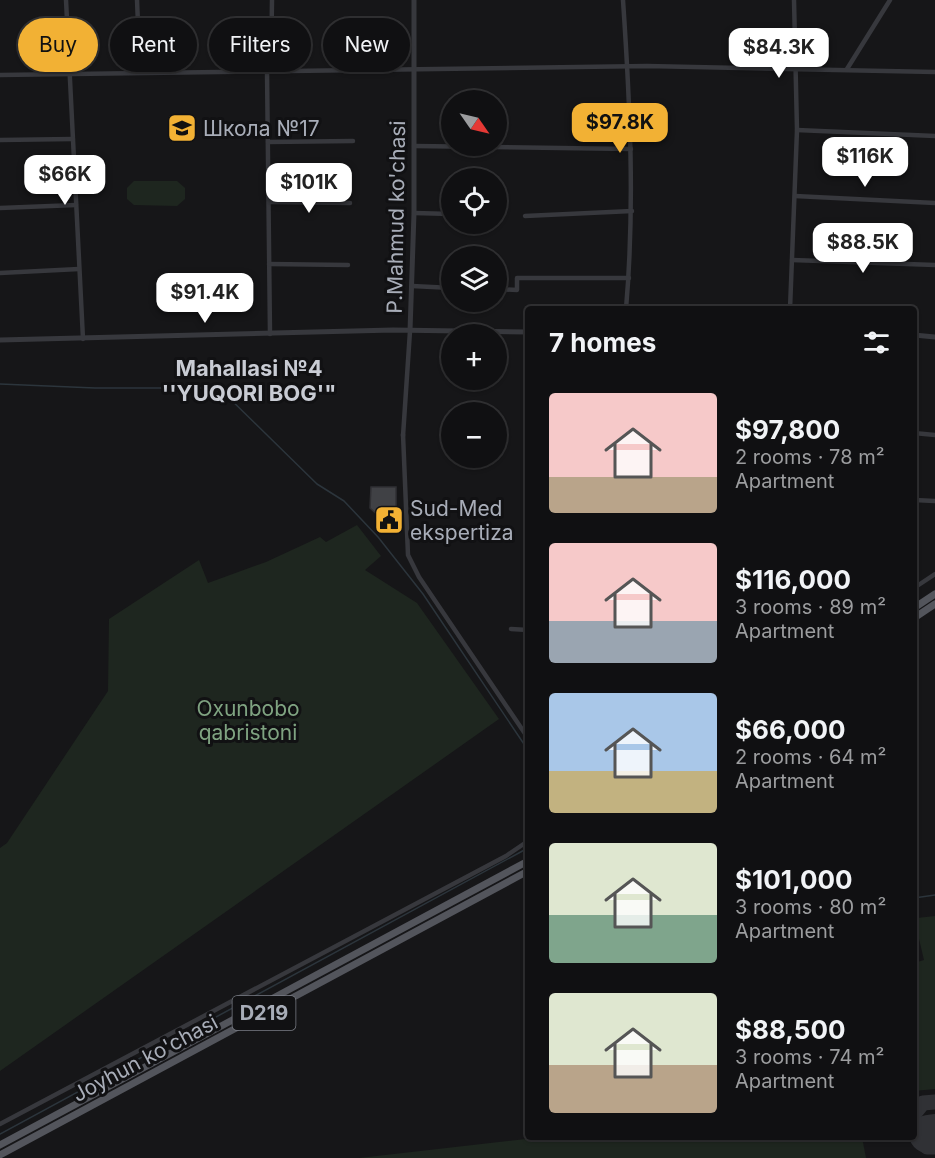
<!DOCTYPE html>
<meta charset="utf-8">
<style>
body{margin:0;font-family:Inter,sans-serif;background:#19191b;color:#f1f3f6;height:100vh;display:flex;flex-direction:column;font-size:22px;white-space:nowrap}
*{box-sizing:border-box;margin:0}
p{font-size:20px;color:#9c9d9f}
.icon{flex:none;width:33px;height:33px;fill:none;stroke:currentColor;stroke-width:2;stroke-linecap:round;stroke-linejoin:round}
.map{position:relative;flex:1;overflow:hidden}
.side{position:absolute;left:525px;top:306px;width:392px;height:834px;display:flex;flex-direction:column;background:#101012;border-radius:6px;box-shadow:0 2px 4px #0004,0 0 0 2px #303032}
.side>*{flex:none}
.top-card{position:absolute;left:18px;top:18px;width:417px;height:54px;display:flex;gap:12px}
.needle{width:39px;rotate:124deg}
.tools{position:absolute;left:441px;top:90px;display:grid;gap:12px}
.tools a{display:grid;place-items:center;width:66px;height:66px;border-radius:50%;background:#101012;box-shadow:0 2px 4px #0004,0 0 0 2px #303032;font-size:30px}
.price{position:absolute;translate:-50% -51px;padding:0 14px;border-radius:12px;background:#fff;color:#222;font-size:20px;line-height:39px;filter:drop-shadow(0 2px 3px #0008)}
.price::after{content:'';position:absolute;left:50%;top:36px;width:18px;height:14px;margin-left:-9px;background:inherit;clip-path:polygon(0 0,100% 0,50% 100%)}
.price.current{background:#f2b134;color:#111}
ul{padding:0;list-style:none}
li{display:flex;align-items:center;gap:18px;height:150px;padding:0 24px}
li span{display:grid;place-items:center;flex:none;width:168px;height:120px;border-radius:6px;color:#555}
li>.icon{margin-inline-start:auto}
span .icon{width:72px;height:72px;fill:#fffc;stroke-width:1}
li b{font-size:26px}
h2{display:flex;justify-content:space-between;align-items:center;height:72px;padding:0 24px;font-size:26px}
.chip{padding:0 21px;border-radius:27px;background:#101012;box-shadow:0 2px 4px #0004,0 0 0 2px #303032;font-size:21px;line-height:54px}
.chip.current{background:#f2b134;color:#111}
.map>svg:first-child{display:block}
.green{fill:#1e261f}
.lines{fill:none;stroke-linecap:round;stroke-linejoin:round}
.stream{stroke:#2c353c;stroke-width:1.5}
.taxiway{stroke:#303135;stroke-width:15}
.runway{stroke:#303135;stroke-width:38}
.building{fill:#404145;stroke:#303034;stroke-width:1.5}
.minor{stroke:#37383d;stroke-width:4.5}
.tertiary{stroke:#37383d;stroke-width:5}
.primary{stroke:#53555c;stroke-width:7}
.labels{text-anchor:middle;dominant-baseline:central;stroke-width:6;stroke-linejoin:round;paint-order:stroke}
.shield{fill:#111113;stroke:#7b7e86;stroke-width:1.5}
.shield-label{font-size:20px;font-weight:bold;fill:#a8adb8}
.poi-label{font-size:21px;fill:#a8adb8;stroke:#111113;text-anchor:start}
.street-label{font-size:21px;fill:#a8adb8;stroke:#111113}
.park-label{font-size:21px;fill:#7fa381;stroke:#111113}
.neighbourhood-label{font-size:22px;font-weight:bold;fill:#c9ccd4;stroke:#111113}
</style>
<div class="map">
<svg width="935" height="1158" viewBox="0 0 935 1158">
<rect width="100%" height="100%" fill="#161618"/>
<g class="green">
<path d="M134,181H177L185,188V199L177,206L134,205L127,199V188Z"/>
<path d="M357,525L381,556L365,570L417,603L499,719L0,1071V848L7,843L108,691L109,619L199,560L208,583L266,562L320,537L326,542Z"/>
<path d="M935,916V1089L914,1091V963L924,960L915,922L917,918Z"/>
<path d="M544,1137H862L866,1158H359Z"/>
</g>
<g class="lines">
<g class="stream">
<path d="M0,384L95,388H219L317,484L344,501L378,537L423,594L528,750"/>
<path d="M914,898L935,895"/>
<path d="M0,1134L528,848"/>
</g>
<g class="taxiway">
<path d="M914,1114L923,1103L935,1102"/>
<path d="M914,1135L927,1147H935"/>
</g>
<path class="runway" d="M928,1134L935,1133"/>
</g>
<path class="building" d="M371,487H396V532L370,508Z"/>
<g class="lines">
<g class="minor">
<path d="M66,0L83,339"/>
<path d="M137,0L140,72"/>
<path d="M623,0C630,103 635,206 626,309"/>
<path d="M847,69L890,0"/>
<path d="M267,71L270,334"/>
<path d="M271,71L272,0"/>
<path d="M0,75L647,66L935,72"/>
<path d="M797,130L935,136"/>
<path d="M0,140L73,139"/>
<path d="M268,142L353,141"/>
<path d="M414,146L631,149"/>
<path d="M795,196L935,203"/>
<path d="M269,202L350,203"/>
<path d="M0,208L76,205"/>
<path d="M414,213L452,214"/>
<path d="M525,216L632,211"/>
<path d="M792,260L935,265"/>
<path d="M269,264L348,265"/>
<path d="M0,273L79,269"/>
<path d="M412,286L452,288"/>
<path d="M496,289L517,290V278H629"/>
<path d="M790,309L797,130L794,0"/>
<path d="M914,433L935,435"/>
<path d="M403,434L408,555L419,577L528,738"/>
<path d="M403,436L410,331"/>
<path d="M914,500L935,501"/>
<path d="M914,588L935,574"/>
<path d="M511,629L528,630"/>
<path d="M0,1124L506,856L528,841"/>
</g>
<g class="tertiary">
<path d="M410,331L414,213V0"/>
<path d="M914,335L935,337"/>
<path d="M0,340L393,330L528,332"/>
</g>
<g class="primary">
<path d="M914,608L935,594"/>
<path d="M914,618L935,604"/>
<path d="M0,1145L528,861"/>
<path d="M0,1155L528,871"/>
</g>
</g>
<defs>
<g id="school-square" transform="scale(1.5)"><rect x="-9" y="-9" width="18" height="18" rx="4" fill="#f2b134" stroke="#111113"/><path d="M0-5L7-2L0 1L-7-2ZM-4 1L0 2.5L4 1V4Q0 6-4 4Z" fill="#111"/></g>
<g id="civic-square" transform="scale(1.5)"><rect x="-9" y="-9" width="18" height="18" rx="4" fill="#f2b134" stroke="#111113"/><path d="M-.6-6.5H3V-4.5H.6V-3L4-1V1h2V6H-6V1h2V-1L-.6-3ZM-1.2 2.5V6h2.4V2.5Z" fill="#111"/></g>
</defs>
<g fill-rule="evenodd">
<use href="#school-square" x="182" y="128"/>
<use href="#civic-square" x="389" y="520"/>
</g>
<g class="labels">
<rect class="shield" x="232.5" y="996" width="63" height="34" rx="4.5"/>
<g class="shield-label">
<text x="264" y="1013">D219</text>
</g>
<g class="poi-label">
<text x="203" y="128">Школа №17</text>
<text x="410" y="508">Sud-Med<tspan x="410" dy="24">ekspertiza</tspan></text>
</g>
<g class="street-label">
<text transform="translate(396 217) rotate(-89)">P.Mahmud ko'chasi</text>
<text transform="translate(145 1058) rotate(-28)">Joyhun ko'chasi</text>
</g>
<g class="park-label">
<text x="248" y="708">Oxunbobo<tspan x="248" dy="24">qabristoni</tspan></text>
</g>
<g class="neighbourhood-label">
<text x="249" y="368">Mahallasi №4<tspan x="249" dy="25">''YUQORI BOG'"</tspan></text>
</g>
</g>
</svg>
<div class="tools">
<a><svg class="needle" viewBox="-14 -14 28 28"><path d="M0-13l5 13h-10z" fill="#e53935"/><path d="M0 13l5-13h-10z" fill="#9c9d9f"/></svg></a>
<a><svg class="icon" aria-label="locate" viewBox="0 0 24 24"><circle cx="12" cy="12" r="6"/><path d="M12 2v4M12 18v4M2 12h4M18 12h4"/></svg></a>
<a><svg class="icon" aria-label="layers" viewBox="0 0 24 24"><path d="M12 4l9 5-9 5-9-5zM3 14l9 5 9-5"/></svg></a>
<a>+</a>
<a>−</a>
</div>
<b class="price" style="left:779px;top:79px">$84.3K</b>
<b class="price current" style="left:620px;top:154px">$97.8K</b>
<b class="price" style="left:865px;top:188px">$116K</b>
<b class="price" style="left:65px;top:206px">$66K</b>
<b class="price" style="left:309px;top:214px">$101K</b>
<b class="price" style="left:863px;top:274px">$88.5K</b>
<b class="price" style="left:205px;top:324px">$91.4K</b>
<div class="top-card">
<a class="chip current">Buy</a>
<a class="chip">Rent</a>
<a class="chip">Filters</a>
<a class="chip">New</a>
</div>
<section class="side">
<h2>7 homes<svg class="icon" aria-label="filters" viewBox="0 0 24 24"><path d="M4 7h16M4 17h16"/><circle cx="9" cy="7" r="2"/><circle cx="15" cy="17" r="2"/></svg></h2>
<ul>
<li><span style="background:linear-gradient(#f6c9c9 70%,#b9a48a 0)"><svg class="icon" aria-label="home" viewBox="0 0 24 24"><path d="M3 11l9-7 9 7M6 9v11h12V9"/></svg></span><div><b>$97,800</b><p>2 rooms · 78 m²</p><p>Apartment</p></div></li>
<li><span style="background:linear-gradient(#f6c9c9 65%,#9aa5b1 0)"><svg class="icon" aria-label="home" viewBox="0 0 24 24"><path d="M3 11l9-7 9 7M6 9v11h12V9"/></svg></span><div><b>$116,000</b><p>3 rooms · 89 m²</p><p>Apartment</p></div></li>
<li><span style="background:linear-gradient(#a9c7e8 65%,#c2b280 0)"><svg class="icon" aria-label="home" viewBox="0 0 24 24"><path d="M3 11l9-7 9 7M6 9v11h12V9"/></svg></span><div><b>$66,000</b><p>2 rooms · 64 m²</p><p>Apartment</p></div></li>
<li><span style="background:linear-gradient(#dfe7d0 60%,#7fa58c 0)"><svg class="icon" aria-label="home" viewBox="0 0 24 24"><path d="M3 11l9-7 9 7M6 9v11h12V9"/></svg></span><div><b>$101,000</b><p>3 rooms · 80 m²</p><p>Apartment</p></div></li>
<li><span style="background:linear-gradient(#dfe7d0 60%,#b9a48a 0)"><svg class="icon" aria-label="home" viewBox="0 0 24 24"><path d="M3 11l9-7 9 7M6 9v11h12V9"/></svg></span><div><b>$88,500</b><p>3 rooms · 74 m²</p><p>Apartment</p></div></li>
</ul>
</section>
</div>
